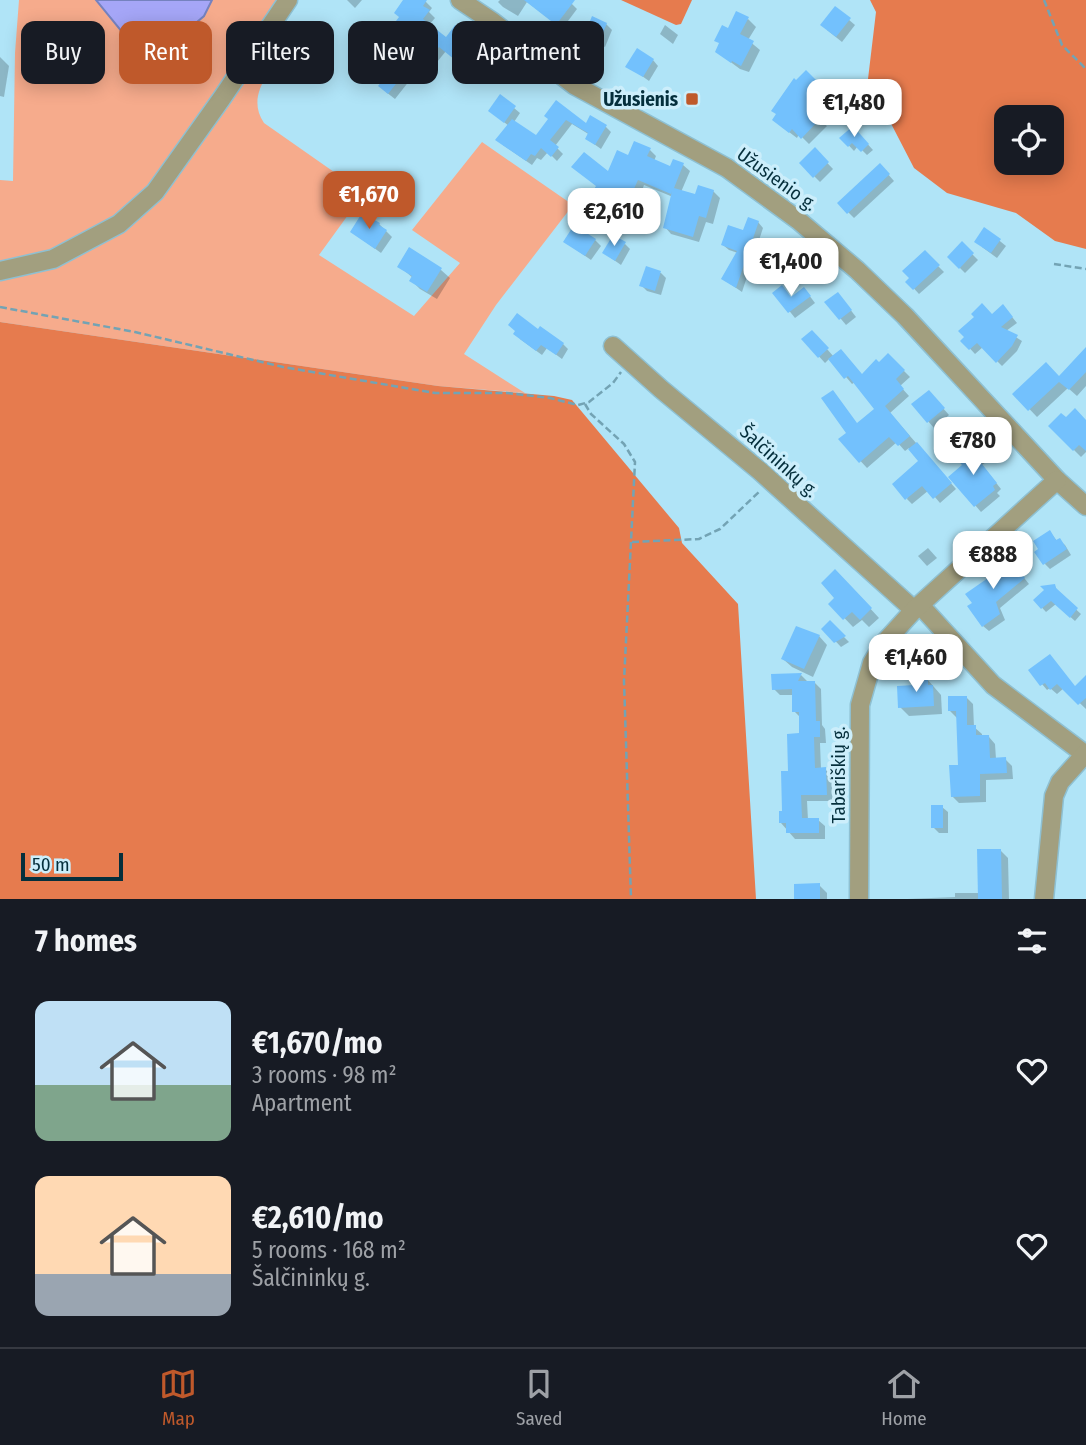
<!DOCTYPE html>
<meta charset="utf-8">
<style>
body{margin:0;font-family:"Fira Sans Condensed",sans-serif;background:#20242c;color:#f1f3f6;height:100vh;display:flex;flex-direction:column;font-size:26px;white-space:nowrap}
*{box-sizing:border-box;margin:0}
p{font-size:23px;color:#9ea1a6}
.icon{flex:none;width:38px;height:38px;fill:none;stroke:currentColor;stroke-width:2;stroke-linecap:round;stroke-linejoin:round}
.map{position:relative;height:899px;overflow:hidden}
.drawer{display:flex;flex-direction:column;background:#171b24;flex:1}
.drawer>*{flex:none}
.guide{position:absolute;left:21px;top:21px;width:700px;height:63px;display:flex;gap:14px}
.buttons{position:absolute;left:994px;top:105px;display:grid;gap:14px}
.buttons a{display:grid;place-items:center;width:70px;height:70px;border-radius:14px;background:#171b24;box-shadow:0 4px 18px #0003;font-size:35px}
.scale{position:absolute;left:21px;bottom:18px;width:102px;box-sizing:border-box;padding-left:7px;border:4px solid #052f3c;border-top:0;font-size:19px;line-height:24px;white-space:nowrap;color:#052f3c;-webkit-text-stroke:5px #cceefb;paint-order:stroke}
.price{position:absolute;translate:-50% -60px;padding:0 16px;border-radius:14px;background:#fff;color:#222;font-size:23px;line-height:46px;filter:drop-shadow(0 2px 4px #0008)}
.price::after{content:'';position:absolute;left:50%;top:42px;width:21px;height:16px;margin-left:-10px;background:inherit;clip-path:polygon(0 0,100% 0,50% 100%)}
.price.active{background:#bf592b;color:#fff}
ul{padding:0;list-style:none}
li{display:flex;align-items:center;gap:21px;height:175px;padding:0 35px}
li span{display:grid;place-items:center;flex:none;width:196px;height:140px;border-radius:14px;color:#555}
li>.icon{margin-inline-start:auto}
span .icon{width:84px;height:84px;fill:#fffc;stroke-width:1}
li b{font-size:30px}
h2{display:flex;justify-content:space-between;align-items:center;height:84px;padding:0 35px;font-size:30px}
.chip{padding:0 24px;border-radius:14px;background:#171b24;box-shadow:0 4px 18px #0003;font-size:24px;line-height:63px}
.chip.active{background:#bf592b;color:#fff}
.menu{display:flex;justify-content:space-around;align-items:center;height:98px;border-top:2px solid #363941;background:#171b24;font-size:19px;color:#9ea1a6}
.menu a{display:grid;justify-items:center;gap:4px}
.menu .active{color:#bf592b}
.map>svg:first-child{display:block}
.green{fill:#f6ab8c}
.forest{fill:#e67b4e;fill-rule:evenodd}
.water{fill:#a5a6f7;stroke:#7582bf;stroke-width:2}
.shadow{fill:#0003}
.building{fill:#73c1fd}
.lines{fill:none;stroke-linecap:round;stroke-linejoin:round}
.minor-casing{stroke:#8ec0d2;stroke-width:21}
.path{stroke:#73a3b4;stroke-width:2.5;stroke-dasharray:7 3.5;stroke-linecap:butt}
.minor{stroke:#a29f7f;stroke-width:18}
.poi-dot{fill:#bf592b;stroke:#cceefb;stroke-width:2.5}
.labels{text-anchor:middle;dominant-baseline:central;stroke-width:7;stroke-linejoin:round;paint-order:stroke}
.poi-label{font-size:19px;font-weight:bold;fill:#052f3c;stroke:#cceefb;text-anchor:end}
.street-label{font-size:19px;fill:#052f3c;stroke:#cceefb}
</style>
<div class="map">
<svg width="1086" height="899" viewBox="0 0 1086 899">
<rect width="100%" height="100%" fill="#b0e4f7"/>
<path class="green" d="M19,0H96L105,10L204,16L212,0H279L258,31L284,51C269,73 246,96 264,123L364,193L319,255L414,316L460,263L412,230L482,142L573,205L496,305L464,354L525,393L438,386L0,322V180L13,181L15,53Z"/>
<g class="forest">
<path d="M621,0H692L681,24L676,25Z"/>
<path d="M870,0H1086V249L1055,241L1016,213L947,193L914,168L868,79L876,12ZM1006,117H1052V163H1006Z"/>
<path d="M0,322L438,386L554,396L572,400L679,528L682,543L738,604L756,899H0Z"/>
</g>
<path class="water" d="M96,0H212L204,16L170,45L137,43L127,38Z"/>
<g class="shadow">
<path d="M347,0H362L355,8Z"/>
<path d="M405,0L426,2L432,8L429,12L435,18L429,25L447,39L476,44L482,50L467,68L446,51L433,67L425,61L395,99L386,92L384,81L359,50L399,62L415,42L401,18Z"/>
<path d="M500,0H568L577,9L565,25L591,45L577,66L557,53L560,27L527,2L518,16L503,7L498,2Z"/>
<path d="M835,8L855,25L842,42L827,30Z"/>
<path d="M748,19L756,27L748,40L760,50L749,72L740,69L717,52L728,30Z"/>
<path d="M606,24L612,30L605,47L592,41L586,36Z"/>
<path d="M665,25L678,35L673,44L660,34Z"/>
<path d="M0,57L9,66L4,97L0,96Z"/>
<path d="M653,60L658,66L649,81L628,66Z"/>
<path d="M806,73L837,104L835,106L839,110L823,123L827,126L809,144L799,134L797,138L781,126L797,82Z"/>
<path d="M501,97L520,113L514,122L536,137L550,119L556,103L586,125L606,127L611,132L601,149L587,139L590,135L572,124L555,146L563,154L557,161L548,152L541,160L537,158L532,165L503,145L509,126L496,116Z"/>
<path d="M853,128L873,150L867,155L858,146L854,151L842,138Z"/>
<path d="M650,150L656,156L654,161L671,168L683,165L690,171L681,192L697,196L713,191L720,198L713,224L706,222L699,242L671,234L665,227L673,197L644,185L639,199L635,197L629,221L593,212L586,206L609,174L629,157Z"/>
<path d="M815,150L833,169L820,182L801,163Z"/>
<path d="M880,165L894,181L854,218L839,203Z"/>
<path d="M758,222L763,228L742,292L723,279L738,253L729,250L723,245Z"/>
<path d="M379,224L392,237L381,253L352,232Z"/>
<path d="M985,229L1006,246L997,258L982,247Z"/>
<path d="M595,240L601,246L591,260L565,242Z"/>
<path d="M625,244L630,249L621,265L604,253Z"/>
<path d="M962,244L978,260L965,273L949,257Z"/>
<path d="M925,253L944,272L919,294L908,282Z"/>
<path d="M798,259L803,264L787,283L766,265Z"/>
<path d="M399,266L441,270L450,278L437,299L420,289L411,280L413,278Z"/>
<path d="M646,270L661,273L666,278L661,295L647,291L641,285Z"/>
<path d="M775,293L792,299L809,295L815,303L795,318Z"/>
<path d="M843,300L856,317L846,325L827,302Z"/>
<path d="M1008,312L1017,323L1006,331L1022,341L1017,351L1002,366L983,347L975,354L963,341L992,316Z"/>
<path d="M538,332L563,344L568,349L562,359L547,348L542,355L520,339Z"/>
<path d="M812,332L834,357L862,376L879,365L888,355L910,377L900,386L909,396L890,413L956,489L940,503L929,490L912,504L907,499L920,462L909,448L905,451L897,442L867,468L841,440L876,409L855,382L852,384L830,358L825,363L804,340Z"/>
<path d="M1086,352V386L1077,396L1068,388L1037,417L1015,394L1060,378Z"/>
<path d="M934,398L949,415L934,428L914,405Z"/>
<path d="M1066,420L1086,422V452L1081,457L1050,426Z"/>
<path d="M977,452L986,462L982,465L1001,489L997,493L1000,496L981,512L951,477Z"/>
<path d="M1050,532L1057,541L1059,540L1065,545L1071,555L1050,569L1045,564Z"/>
<path d="M928,548L937,558L927,566L918,556Z"/>
<path d="M1013,564L1029,584L1000,608L1005,620L989,631L983,626Z"/>
<path d="M844,580L879,618L869,627L862,620L853,627L831,604L837,598Z"/>
<path d="M1055,586L1059,594L1081,614L1075,621L1056,604L1046,612L1035,600Z"/>
<path d="M830,623L849,642L841,647L824,629Z"/>
<path d="M819,636L827,645L813,677L792,667L783,659Z"/>
<path d="M1031,671L1076,688L1086,678V709L1064,688L1057,694L1050,688L1047,690Z"/>
<path d="M801,675L807,681L806,683L814,682L821,689L822,725L825,729L826,743H820L821,769H825L832,776L833,801H807L808,820H818L825,826V839H795L781,823L790,773L801,735V718L794,711V695H780L774,689Z"/>
<path d="M927,679L941,695L942,714L909,716L900,707L916,687Z"/>
<path d="M966,697L973,704L974,727L982,734V737H989L995,744L996,759H1005L1012,766L1013,779L986,780V802L959,803L952,796L960,766L958,719L950,711Z"/>
<path d="M942,807L948,812V833H939L933,827Z"/>
<path d="M1000,850L1008,858L1009,899H907L955,897V893H979Z"/>
<path d="M819,885L827,893V899H796Z"/>
</g>
<g class="building">
<path d="M403,0H427L423,6L430,10L423,19L446,37L455,25L477,43L460,64L439,47L426,63L418,56L388,94L378,86L383,80L359,62L364,55L357,50L368,34L399,59L414,41L393,25L399,17L394,13Z"/>
<path d="M524,0H575L556,25Z"/>
<path d="M835,6L851,18L836,37L820,25Z"/>
<path d="M736,11L749,17L740,34L754,41L741,66L732,61L731,63L715,52L719,43L714,41L722,25L728,28Z"/>
<path d="M592,16L607,23L599,42L584,36Z"/>
<path d="M562,21L587,38L570,62L550,48L556,38L552,36Z"/>
<path d="M637,48L654,59L643,77L625,67Z"/>
<path d="M806,70L832,96L830,98L833,102L818,115L821,118L801,139L792,129L789,133L772,120L776,114L771,111L794,78L796,80Z"/>
<path d="M500,94L516,106L504,123L488,111Z"/>
<path d="M556,100L586,123L590,115L607,125L595,145L585,139L588,133L566,120L550,140L559,147L551,157L541,148L535,156L531,154L526,161L495,140L512,119L536,135L548,119L544,116Z"/>
<path d="M853,126L869,144L861,152L852,143L848,147L839,138Z"/>
<path d="M634,141L651,148L647,156L670,166L673,159L684,163L674,188L695,194L698,185L714,190L706,218L699,216L693,237L663,228L672,191L671,194L638,180L632,193L629,192L623,216L584,206L596,186L571,167L584,152L608,171L617,150L628,155Z"/>
<path d="M815,147L829,162L813,178L799,163Z"/>
<path d="M880,163L890,174L847,214L837,203Z"/>
<path d="M362,213L380,223L379,225L387,230L375,249L350,232Z"/>
<path d="M748,217L759,221L736,288L721,279L737,251L721,245L728,225L743,230Z"/>
<path d="M574,225L596,239L585,256L563,242Z"/>
<path d="M984,227L1001,239L991,253L974,242Z"/>
<path d="M613,235L626,242L615,261L602,253Z"/>
<path d="M777,238L799,258L780,278L758,259Z"/>
<path d="M962,241L974,253L959,269L947,257Z"/>
<path d="M409,247L442,268L427,292L409,281L412,276L397,267Z"/>
<path d="M925,250L940,265L913,290L905,282L909,278L902,271Z"/>
<path d="M646,266L661,271L655,291L639,286Z"/>
<path d="M782,285L791,297L804,287L811,296L788,313L772,293Z"/>
<path d="M838,292L852,310L839,320L824,302Z"/>
<path d="M982,303L992,314L1003,304L1013,317L1001,327L1018,335L1012,346L996,363L977,343L969,350L960,341L964,337L958,331L974,317L971,314Z"/>
<path d="M517,313L538,329L540,326L564,343L556,355L541,345L536,351L513,334L515,331L508,325Z"/>
<path d="M812,330L829,348L818,358L801,339Z"/>
<path d="M1086,347V372L1069,390L1059,382L1028,411L1012,394L1046,362L1059,376Z"/>
<path d="M841,349L862,374L876,359L879,362L888,353L905,370L896,379L904,389L885,406L910,436L898,446L889,437L859,463L838,439L846,433L821,398L833,390L857,423L874,409L848,376L844,379L828,359Z"/>
<path d="M929,390L945,408L927,423L911,404Z"/>
<path d="M1075,408L1086,420V451L1079,445L1073,451L1048,426L1061,413L1066,417Z"/>
<path d="M917,442L952,483L933,499L922,486L905,500L892,484L918,461L908,449Z"/>
<path d="M972,445L981,456L978,459L997,483L993,486L995,490L974,507L948,477L962,465L956,458Z"/>
<path d="M1050,530L1056,540L1060,538L1067,549L1043,565L1034,552L1038,549L1033,541Z"/>
<path d="M1007,556L1025,578L996,602L1000,614L982,627L967,606L972,603L965,594L988,578L985,574Z"/>
<path d="M835,569L872,608L860,620L852,612L843,620L828,604L834,598L821,583Z"/>
<path d="M1055,584L1056,588L1078,608L1070,618L1051,601L1041,609L1033,600L1044,590L1040,586Z"/>
<path d="M830,620L846,636L834,643L821,629Z"/>
<path d="M796,626L820,635L804,669L781,659Z"/>
<path d="M1050,654L1075,686L1086,675V698L1078,705L1057,684L1050,690L1045,683L1040,686L1028,670Z"/>
<path d="M802,673L798,681H815L816,721H820V737H814L815,768L826,767L827,795H801L802,818H819V833H786V823H779V811H782L781,771H788L787,734L799,733V712H792V689L772,690L771,674Z"/>
<path d="M928,677V685H933L934,706L898,708L897,686L914,685V678Z"/>
<path d="M948,696H967V725H976V735H989L990,758L1006,757L1007,773L980,774V796L951,797L949,765H958L956,711H948Z"/>
<rect x="931" y="805" width="12" height="23"/>
<path d="M977,849H1001L1002,899H978Z"/>
<path d="M820,883V899H794V884Z"/>
</g>
<g class="lines">
<g class="minor-casing">
<g id="minor">
<path d="M460,0L493,22L574,85L727,168L798,220L857,270L905,316L1057,480L1086,506"/>
<path d="M0,271L53,259L119,224L155,192L222,98L288,0"/>
<path d="M613,346L661,389L760,471L914,610"/>
<path d="M920,605L993,685L1086,755"/>
<path d="M859,899L860,705L872,663L884,643L914,610L1057,480"/>
<path d="M1044,899L1054,796L1060,782L1085,754"/>
</g>
</g>
<g class="path">
<path d="M1044,0L1062,45L1086,69"/>
<path d="M1054,264L1086,269"/>
<path d="M0,307L135,332L283,367L435,393H507L550,398L578,405L589,402L613,383L621,372"/>
<path d="M585,404L591,414L624,444L635,462L624,681L631,899"/>
<path d="M632,542L699,539L720,529L761,490"/>
</g>
<use href="#minor" class="minor"/>
</g>
<rect class="poi-dot" x="685" y="92" width="14" height="14" rx="3.5"/>
<g class="labels">
<g class="poi-label">
<text x="678" y="99">Užusienis</text>
</g>
<g class="street-label">
<text transform="translate(777 179) rotate(36)">Užusienio g.</text>
<text transform="translate(779 461) rotate(42)">Šalčininkų g.</text>
<text transform="translate(838 775) rotate(-90)">Tabariškių g.</text>
</g>
</g>
</svg>
<div class="buttons">
<a><svg class="icon" aria-label="locate" viewBox="0 0 24 24"><circle cx="12" cy="12" r="6"/><path d="M12 2v4M12 18v4M2 12h4M18 12h4"/></svg></a>
</div>
<div class="scale">50 m</div>
<b class="price" style="left:854px;top:139px">€1,480</b>
<b class="price active" style="left:369px;top:231px">€1,670</b>
<b class="price" style="left:614px;top:248px">€2,610</b>
<b class="price" style="left:791px;top:298px">€1,400</b>
<b class="price" style="left:973px;top:477px">€780</b>
<b class="price" style="left:993px;top:591px">€888</b>
<b class="price" style="left:916px;top:694px">€1,460</b>
<div class="guide">
<a class="chip">Buy</a>
<a class="chip active">Rent</a>
<a class="chip">Filters</a>
<a class="chip">New</a>
<a class="chip">Apartment</a>
</div>
</div>
<section class="drawer">
<h2>7 homes<svg class="icon" aria-label="filters" viewBox="0 0 24 24"><path d="M4 7h16M4 17h16"/><circle cx="9" cy="7" r="2"/><circle cx="15" cy="17" r="2"/></svg></h2>
<ul>
<li><span style="background:linear-gradient(#bfe0f5 60%,#7fa58c 0)"><svg class="icon" aria-label="home" viewBox="0 0 24 24"><path d="M3 11l9-7 9 7M6 9v11h12V9"/></svg></span><div><b>€1,670/mo</b><p>3 rooms · 98 m²</p><p>Apartment</p></div><svg class="icon" aria-label="heart" viewBox="0 0 24 24"><path d="M12 20l-8-8c-3-5 5-10 8-4 3-6 11-1 8 4z"/></svg></li>
<li><span style="background:linear-gradient(#ffd9b3 70%,#9aa5b1 0)"><svg class="icon" aria-label="home" viewBox="0 0 24 24"><path d="M3 11l9-7 9 7M6 9v11h12V9"/></svg></span><div><b>€2,610/mo</b><p>5 rooms · 168 m²</p><p>Šalčininkų g.</p></div><svg class="icon" aria-label="heart" viewBox="0 0 24 24"><path d="M12 20l-8-8c-3-5 5-10 8-4 3-6 11-1 8 4z"/></svg></li>
</ul>
</section>
<nav class="menu">
<a class="active"><svg class="icon" aria-label="map" viewBox="0 0 24 24"><path d="M3 6l6-2 6 2 6-2v14l-6 2-6-2-6 2zM9 4v14M15 6v14"/></svg>Map</a>
<a><svg class="icon" aria-label="saved" viewBox="0 0 24 24"><path d="M7 4h10v16l-5-4-5 4z"/></svg>Saved</a>
<a><svg class="icon" aria-label="home" viewBox="0 0 24 24"><path d="M3 11l9-7 9 7M6 9v11h12V9"/></svg>Home</a>
</nav>
